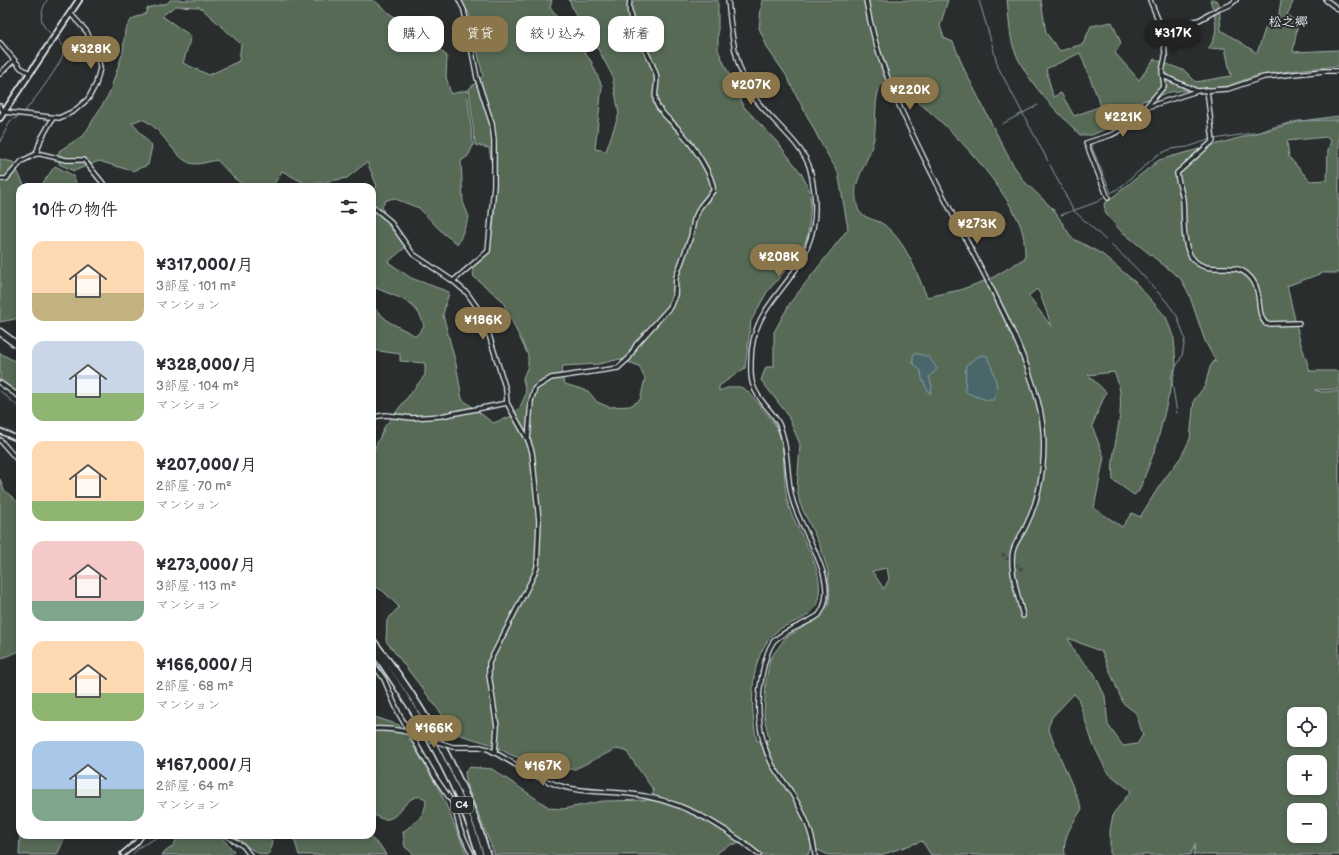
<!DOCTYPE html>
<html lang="ja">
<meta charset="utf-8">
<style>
body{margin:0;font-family:"Balsamiq Sans","Klee One",sans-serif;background:#f2f2f3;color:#2b2b33;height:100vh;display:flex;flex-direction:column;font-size:15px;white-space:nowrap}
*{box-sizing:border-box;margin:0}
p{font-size:13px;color:#7c7c81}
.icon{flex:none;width:22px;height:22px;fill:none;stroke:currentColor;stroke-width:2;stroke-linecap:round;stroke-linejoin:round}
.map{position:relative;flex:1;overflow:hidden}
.panel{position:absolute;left:16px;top:183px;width:360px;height:656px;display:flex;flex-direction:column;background:#fff;border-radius:12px;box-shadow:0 2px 6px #0003}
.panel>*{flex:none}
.banner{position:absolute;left:388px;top:16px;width:380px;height:36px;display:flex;gap:8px}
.fabs{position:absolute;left:1287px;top:707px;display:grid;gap:8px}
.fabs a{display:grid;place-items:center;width:40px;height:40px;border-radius:8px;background:#fff;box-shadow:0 2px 6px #0003;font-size:20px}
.price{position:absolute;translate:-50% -34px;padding:0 9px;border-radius:14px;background:#8a764a;color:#fff;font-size:13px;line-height:26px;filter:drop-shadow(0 1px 2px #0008)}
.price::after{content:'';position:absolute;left:50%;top:24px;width:12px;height:9px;margin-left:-6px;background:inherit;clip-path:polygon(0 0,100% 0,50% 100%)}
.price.selected{background:#222;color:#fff}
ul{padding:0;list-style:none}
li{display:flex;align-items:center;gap:12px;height:100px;padding:0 16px}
li span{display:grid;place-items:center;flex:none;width:112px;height:80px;border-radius:12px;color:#555}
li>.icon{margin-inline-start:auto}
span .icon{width:48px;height:48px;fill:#fffc;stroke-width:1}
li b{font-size:17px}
h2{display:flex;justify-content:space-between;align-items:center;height:48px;padding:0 16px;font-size:17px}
.chip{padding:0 14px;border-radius:12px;background:#fff;box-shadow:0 2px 6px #0003;font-size:14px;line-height:36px}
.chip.selected{background:#8a764a;color:#fff}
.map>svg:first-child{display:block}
.green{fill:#566b57;stroke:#9faea8;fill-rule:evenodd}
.water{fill:#48666b;stroke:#889ea3}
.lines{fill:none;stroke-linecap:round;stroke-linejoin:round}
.stream{stroke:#889ea3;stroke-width:1}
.minor-tunnel{stroke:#464a4c;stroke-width:3.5;stroke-dasharray:3.5 2;stroke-linecap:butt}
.minor-casing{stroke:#e8f1f8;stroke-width:6}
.tertiary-casing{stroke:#e8f1f8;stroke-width:7}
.secondary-casing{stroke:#e8f1f8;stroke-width:8}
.motorway-casing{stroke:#e8f1f8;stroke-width:9}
.minor{stroke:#2a2d2e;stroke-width:3.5}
.tertiary{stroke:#2a2d2e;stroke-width:4}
.secondary{stroke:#2a2d2e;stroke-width:4.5}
.motorway{stroke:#2a2d2e;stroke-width:6}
.minor-bridge-casing{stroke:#e8f1f8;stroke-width:6;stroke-linecap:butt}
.minor-bridge{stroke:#2a2d2e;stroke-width:3.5}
.labels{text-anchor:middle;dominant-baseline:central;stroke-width:4;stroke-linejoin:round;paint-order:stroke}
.shield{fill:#2a2d2e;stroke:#afb6bb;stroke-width:1}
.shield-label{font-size:10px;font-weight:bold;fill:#e8f1f8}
.quarter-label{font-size:13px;font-weight:bold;fill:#e8f1f8;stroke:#2a2d2e}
</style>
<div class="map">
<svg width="1339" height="855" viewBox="0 0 1339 855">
<rect width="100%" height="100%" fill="#2a2d2e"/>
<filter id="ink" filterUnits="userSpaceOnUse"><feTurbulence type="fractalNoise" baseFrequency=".025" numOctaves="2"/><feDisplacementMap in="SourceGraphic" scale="8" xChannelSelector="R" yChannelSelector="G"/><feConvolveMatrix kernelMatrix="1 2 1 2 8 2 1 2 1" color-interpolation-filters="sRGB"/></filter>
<g filter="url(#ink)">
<g class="green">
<path d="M170,0H314L317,2V0H374L390,14L416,28L447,56L446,77L451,94L467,90L473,146L468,156L461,161L463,202L469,217L458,244L444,234L419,208L393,198L385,201L382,207L388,225L407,246L388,262L411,278L449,292L443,315L456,364L462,399L493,423L510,417L520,407L526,394L523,378L528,366V355L502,300L474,277L472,266C477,261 484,256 487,250C499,227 494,173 489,148L475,145L469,89L483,76L469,14L461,0H552L550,8L591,61L602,86L595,149L606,151L619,114L612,75L591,36L576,16L569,0H718V50L744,107L778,143L801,173L809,189L811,203L808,235L801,252L767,292L751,321L745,368L719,386V391C739,383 745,386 757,402C763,410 771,418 776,426C788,450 781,482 789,507C799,536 826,568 818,600C813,621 790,620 776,632C748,655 750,709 757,741L769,740L764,715L766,680L770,659L785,638L815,620L828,606L830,595L828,571L820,546L800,504L797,489L800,444L787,414L761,380L766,367H774V332L790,303L848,229L838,172L823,147L786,75L768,49L759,28L762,0H948L940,26L944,38L953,42L965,71L1010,160L1024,181L1053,209L1072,238L1102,254L1135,282L1166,317L1174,339L1176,366L1156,447L1139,491L1134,495L1113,480C1109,445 1131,407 1114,372L1088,375L1106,392L1092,426L1104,457L1094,508L1122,527L1132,513L1140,517L1160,485L1181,457L1190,439L1194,400L1205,386L1210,367L1214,361L1216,362L1205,341L1189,294L1181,279L1121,231L1106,214L1104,204L1159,160L1301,121L1339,116V273H1322L1287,286L1300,341L1310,371H1339V389L1315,390L1321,392L1339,391V855H1193L1196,843L1190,855H1110V831L1113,814L1131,791L1107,772L1093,744L1078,698L1074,694L1052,717L1048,728L1082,809C1073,823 1062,837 1065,855H931L922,841L881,855H828L820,851L810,849L808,855H763C755,847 739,840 728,846C723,848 719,852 715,855H495L467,786L465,772L470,767L492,769L550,808L563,809L603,801L650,800L654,791L626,751L616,749L575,769L555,770L511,755L490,744L457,734L386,641L387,620L399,607L383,591L372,585V454L385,426L425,375V363L400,361V354L372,350V306L389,322L416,336L424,326C418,301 398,298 376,288H372V192L377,186L367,162L347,178L308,185L282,171L272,187H247L235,179L217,160C211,161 202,164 195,164C175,163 163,126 141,119L132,123L152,146L148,165L132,171L99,161L74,171L59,164V151L84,135L109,94L123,52L125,30L132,19L146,13L147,8L168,3ZM175,6L200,7L241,44L239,61L209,75L183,63L191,36L162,16ZM882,84C889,87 898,89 905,93C945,119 999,179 1019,222C1024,234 1025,245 1025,258L992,278L960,290L927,297C918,276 908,248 892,232C889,229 886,226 883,224C876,219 864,219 859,211C856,205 855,193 856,187C860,170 871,155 874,138C877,122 873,95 882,84ZM1326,137L1331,141L1328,150L1327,180L1310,181L1289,157L1287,141ZM1037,289L1040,294L1052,327L1028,296ZM620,359L639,366L645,379L640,400L630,406L609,407L597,402L588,391L565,384L561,376L563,366L599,364ZM887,568L889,579L884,589L872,571ZM1068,638L1102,652L1123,703L1136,713L1143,735L1137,744L1123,746L1108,725L1105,696L1094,673L1074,652ZM1294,714H1320V740H1294ZM1294,762H1320V788H1294ZM1294,810H1320V836H1294Z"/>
<path d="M1007,0H1041L1046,33L1060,51L1083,44L1091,26L1112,22L1121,43L1115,53L1139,80L1154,59L1185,71L1196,82L1231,76L1225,48L1208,49C1220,33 1216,18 1210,0H1217L1219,4L1221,30L1257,53L1266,26L1278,20L1281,0H1294L1287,15L1298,22L1293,52L1339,50V66L1304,69L1255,76L1228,86L1170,92L1143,101L1117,124L1092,135H1080C1055,109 1027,83 1014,49C1009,35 1009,15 1007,0ZM1080,53L1101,106L1074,116L1061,93L1053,97L1046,69Z"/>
<path d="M0,159L13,162L25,187H20V318L0,322Z"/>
<path d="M55,166L74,176L77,187H40Z"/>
<path d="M0,353L20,364V396L0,381Z"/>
<path d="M0,479L4,490L20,504V651L0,659Z"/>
<path d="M372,716L399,725L412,743L441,793L467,855H415L405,847L403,832C416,821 426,817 426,799C406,788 401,822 384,819C380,819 375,815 372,814Z"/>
<path d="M20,835H66L57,855H19Z"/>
<path d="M179,835H219L234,851L229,855H161L173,846Z"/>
<path d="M232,835H267L272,841L270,852L266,855L258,853L246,846Z"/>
<path d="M293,835H368L382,848L386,855H299Z"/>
</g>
<g class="water">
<path d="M915,353L929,357L937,369L929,377L932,386L931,393H929L922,379L921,371L913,363V356Z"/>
<path d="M983,355L987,356C992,370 1002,386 993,400C988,401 969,395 965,391L966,365L977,357Z"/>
</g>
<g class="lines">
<g class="stream">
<path d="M47,0C39,15 38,25 54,36"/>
<path d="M979,0L991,41"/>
<path d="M992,44L998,67L1048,161"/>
<path d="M23,113C31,105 62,63 63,54C64,47 62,41 56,38"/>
<path d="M1002,124L1038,105"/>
<path d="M1214,139L1259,132L1277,126L1298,121L1339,120"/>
<path d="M0,142L10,121L21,115"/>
<path d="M1090,143L1111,193L1122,186L1157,155L1171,149L1188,147L1211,139"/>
<path d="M1050,165L1073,210L1133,265L1166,301L1177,316L1185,339L1182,356L1171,376L1177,413"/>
<path d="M1061,215L1097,202L1105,197"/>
<path d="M0,391L20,408"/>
<path d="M132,855L141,846L162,835"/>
</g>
<path class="minor-tunnel" d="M1002,554L1024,571"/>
<g class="minor-casing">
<g id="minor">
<path d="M728,0C731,32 735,70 754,97C769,119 804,145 810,169C816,195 818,220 808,245C791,291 751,306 751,361C751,369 750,377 753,385C757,400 772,410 779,424C789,448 786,474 792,498C799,530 843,582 819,615C805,625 786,629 774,641C767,649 764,665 762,675C756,704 758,736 771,762C776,773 785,782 791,792C803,811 813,834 815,855"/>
<path d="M866,0C875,57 899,107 924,158C942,194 960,229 979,264C1002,308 1025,353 1038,401C1049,442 1044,490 1025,528C1021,536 1015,542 1013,551C1009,567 1019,600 1023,616"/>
<path d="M1326,0L1339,10"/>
<path d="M1164,34L1183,24L1199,20L1219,9L1230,5L1236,0"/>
<path d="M0,43L21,68L30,73"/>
<path d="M0,74L14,60"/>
<path d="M1163,76L1197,91"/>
<path d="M1207,90L1213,141L1177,173C1178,183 1182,191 1183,200C1185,221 1179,261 1206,267C1221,270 1235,264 1247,274C1265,289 1254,311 1266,324L1299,323"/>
<path d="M0,106L4,112L59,118L74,111L88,99L96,84L100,68L99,62L87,32L70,13"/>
<path d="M1147,107L1197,91L1228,89L1264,77L1324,71H1339"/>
<path d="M36,154L41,139L53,118"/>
<path d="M0,179H6L22,161L36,154H41L66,160H84L106,187"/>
<path d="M1108,198L1086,143L1111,135L1121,130L1137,113L1146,107L1164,86L1162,71L1165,58L1164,34L1150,0"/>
<path d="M372,206L389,220L413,254L453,281L467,293L479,310L485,322L506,390L507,403L528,440L532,452L539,521L537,567L534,575L489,663V675L497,727L495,752"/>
<path d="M453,281L488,251L494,185V140L492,124L477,78L464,10L459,0"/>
<path d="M0,383L20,397"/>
<path d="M372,417L386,415L412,418L441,416L507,403"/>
<path d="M0,440L20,463"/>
<path d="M528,440L531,401L535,388L551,378L618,368L629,358L636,345L670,307L675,295L676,277L691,236L694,220L700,207L713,191C715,177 691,143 681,132C674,123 662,115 657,105C652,95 659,85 656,74C649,50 625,26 630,0"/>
<path d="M372,662L384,679L399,714L437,780L453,803L460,829L472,855"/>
<path d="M372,729C389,728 404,730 420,736"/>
<path d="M453,747H480L488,749C513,762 537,780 564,787C586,793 609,791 631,794C678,799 723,825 759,855"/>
<path d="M225,835L243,846L250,855"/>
</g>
</g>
<g class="tertiary-casing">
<g id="tertiary">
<path d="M0,431L20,440"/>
<path d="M123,854L136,843L142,835"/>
</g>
</g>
<g class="secondary-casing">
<path id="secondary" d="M0,118L79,0"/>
</g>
<g class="motorway-casing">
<g id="motorway">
<path d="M0,332L20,347"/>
<path d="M372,640C422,704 464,777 487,855"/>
<path d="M372,648C417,711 458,780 480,855"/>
</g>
</g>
<use href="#minor" class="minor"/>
<use href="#tertiary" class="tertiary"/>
<use href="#secondary" class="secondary"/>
<use href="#motorway" class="motorway"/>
<g class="minor-bridge-casing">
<path id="minor-bridge" d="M420,736L453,747"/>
</g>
<use href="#minor-bridge" class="minor-bridge"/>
</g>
</g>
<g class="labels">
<rect class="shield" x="451" y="797" width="22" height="16" rx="3"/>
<g class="shield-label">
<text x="462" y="805">C4</text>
</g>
<g class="quarter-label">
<text x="1288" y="22">松之郷</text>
</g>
</g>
</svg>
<div class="fabs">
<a><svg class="icon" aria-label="locate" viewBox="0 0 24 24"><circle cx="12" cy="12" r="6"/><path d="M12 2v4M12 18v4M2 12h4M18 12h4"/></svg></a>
<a>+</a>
<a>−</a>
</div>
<b class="price selected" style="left:1173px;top:54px">¥317K</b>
<b class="price" style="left:91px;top:70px">¥328K</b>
<b class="price" style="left:751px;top:106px">¥207K</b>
<b class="price" style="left:910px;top:111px">¥220K</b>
<b class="price" style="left:1123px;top:138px">¥221K</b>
<b class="price" style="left:977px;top:245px">¥273K</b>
<b class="price" style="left:779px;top:278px">¥208K</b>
<b class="price" style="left:483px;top:341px">¥186K</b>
<b class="price" style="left:434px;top:749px">¥166K</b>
<b class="price" style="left:543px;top:787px">¥167K</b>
<div class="banner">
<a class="chip">購入</a>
<a class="chip selected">賃貸</a>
<a class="chip">絞り込み</a>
<a class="chip">新着</a>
</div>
<section class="panel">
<h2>10件の物件<svg class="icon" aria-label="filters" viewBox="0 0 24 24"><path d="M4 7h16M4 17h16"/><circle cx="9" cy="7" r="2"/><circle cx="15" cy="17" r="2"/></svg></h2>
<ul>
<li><span style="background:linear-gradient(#ffd9b3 65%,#c2b280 0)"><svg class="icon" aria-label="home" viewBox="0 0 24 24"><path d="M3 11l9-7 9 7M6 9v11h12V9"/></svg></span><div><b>¥317,000/月</b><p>3部屋 · 101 m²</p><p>マンション</p></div></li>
<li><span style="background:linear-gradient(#c9d6e8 65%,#8fb573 0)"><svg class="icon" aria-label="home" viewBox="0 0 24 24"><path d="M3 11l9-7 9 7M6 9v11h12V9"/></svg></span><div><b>¥328,000/月</b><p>3部屋 · 104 m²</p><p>マンション</p></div></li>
<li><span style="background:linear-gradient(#ffd9b3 75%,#8fb573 0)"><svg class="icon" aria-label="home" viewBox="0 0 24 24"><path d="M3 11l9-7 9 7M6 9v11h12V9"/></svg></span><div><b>¥207,000/月</b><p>2部屋 · 70 m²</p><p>マンション</p></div></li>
<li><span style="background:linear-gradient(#f6c9c9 75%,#7fa58c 0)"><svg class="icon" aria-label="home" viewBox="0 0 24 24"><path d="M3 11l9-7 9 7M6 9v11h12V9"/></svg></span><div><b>¥273,000/月</b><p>3部屋 · 113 m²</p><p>マンション</p></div></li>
<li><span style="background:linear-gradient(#ffd9b3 65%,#8fb573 0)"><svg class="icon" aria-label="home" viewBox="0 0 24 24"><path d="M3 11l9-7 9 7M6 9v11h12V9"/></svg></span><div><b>¥166,000/月</b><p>2部屋 · 68 m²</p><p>マンション</p></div></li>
<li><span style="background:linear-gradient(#a9c7e8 60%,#7fa58c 0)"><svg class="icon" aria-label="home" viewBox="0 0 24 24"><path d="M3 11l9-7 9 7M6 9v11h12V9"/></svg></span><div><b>¥167,000/月</b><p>2部屋 · 64 m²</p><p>マンション</p></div></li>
</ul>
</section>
</div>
